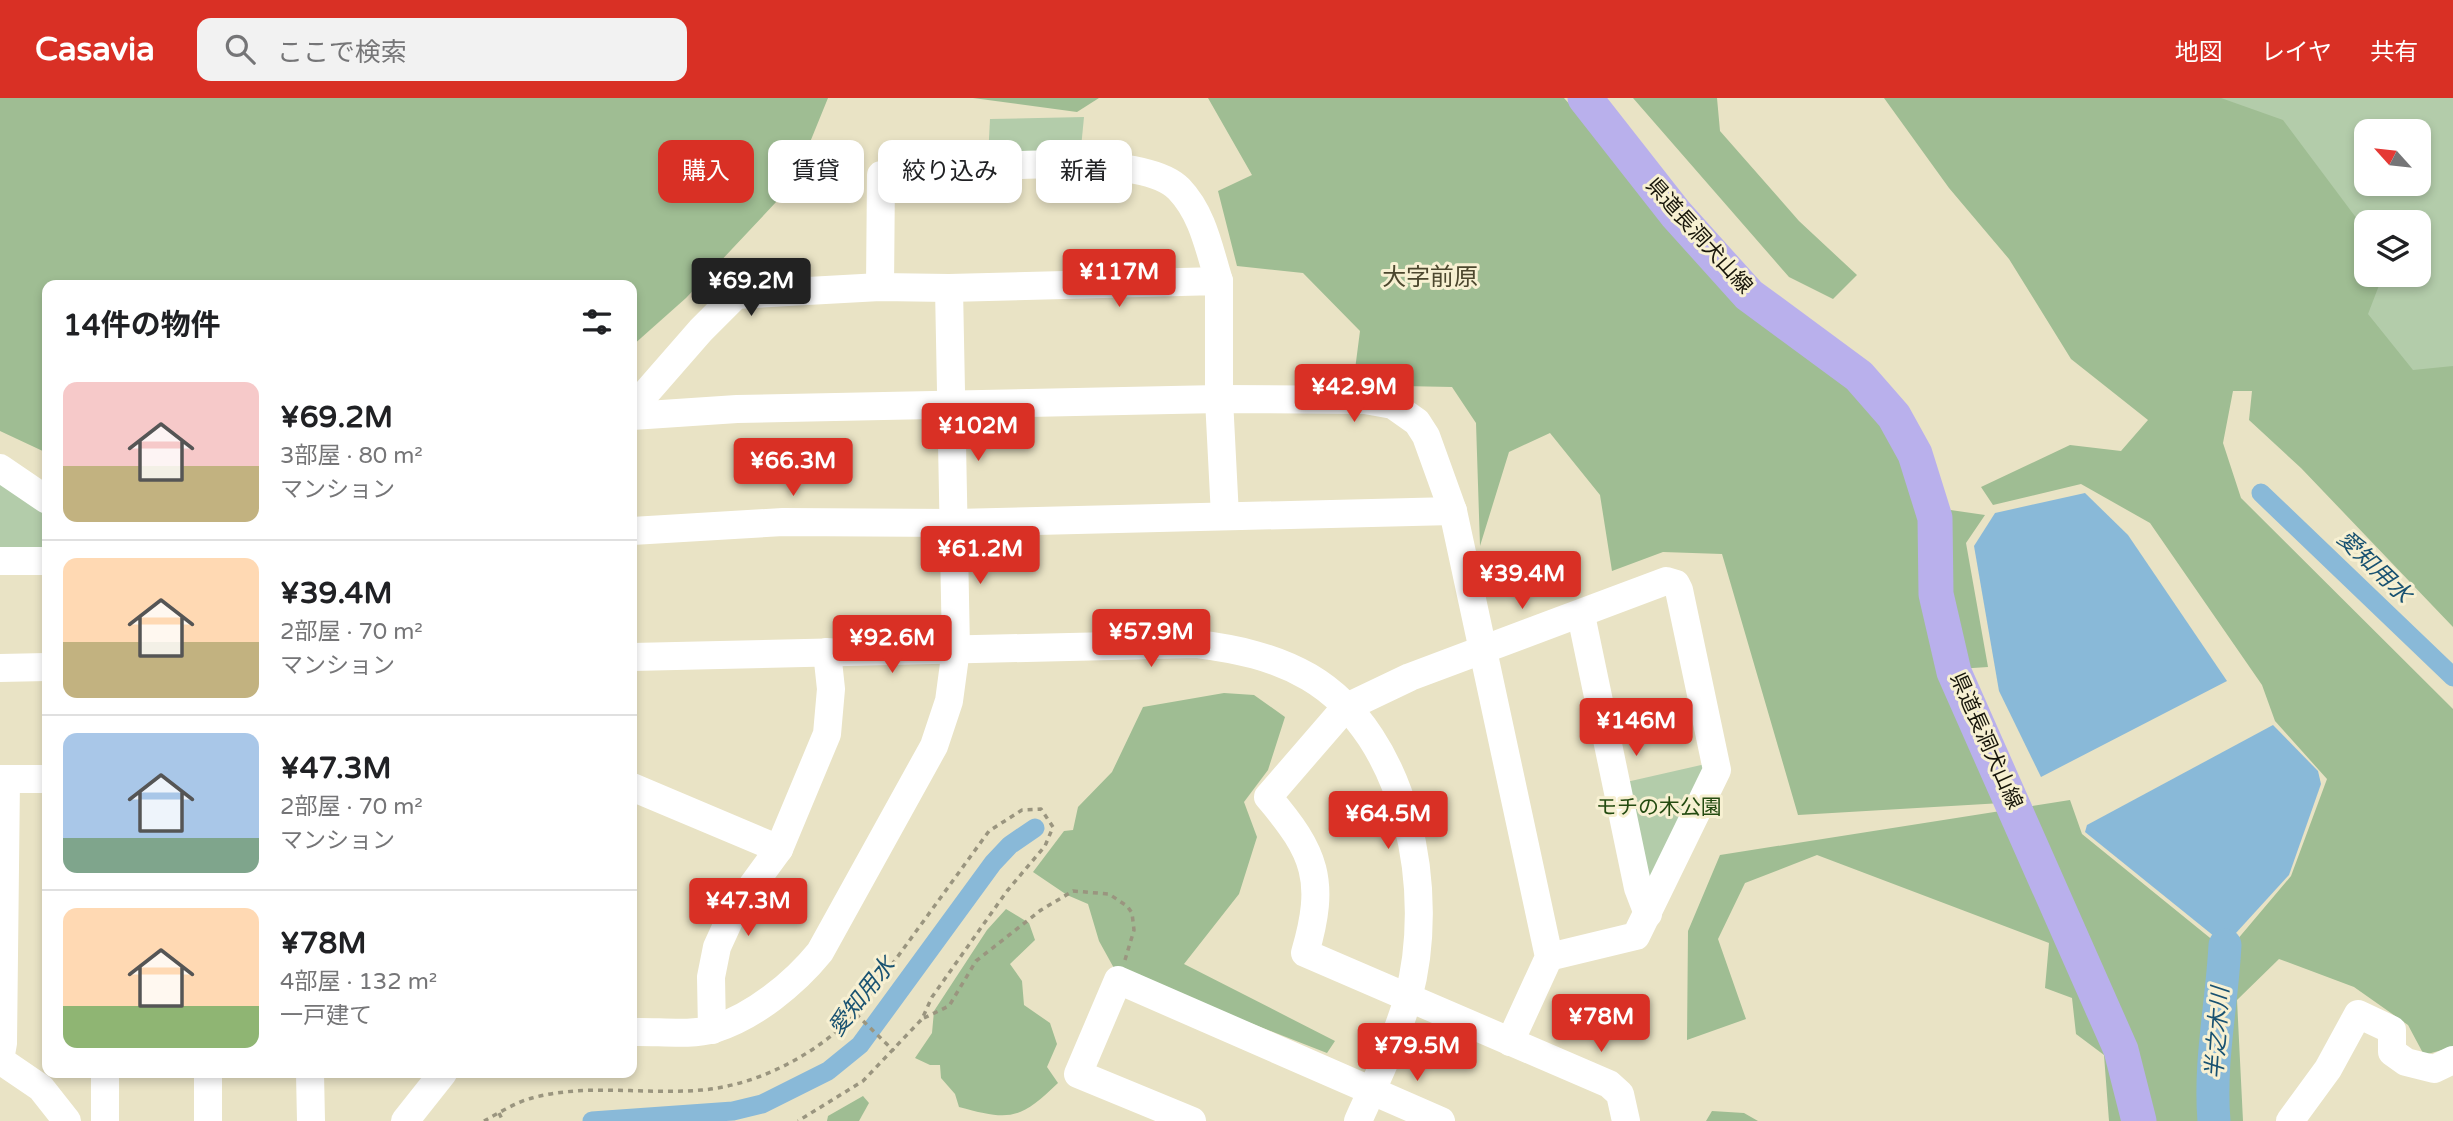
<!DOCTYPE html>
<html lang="ja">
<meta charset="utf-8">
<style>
body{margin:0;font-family:"Varela Round","Noto Sans JP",sans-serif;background:#f2f2f2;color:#202124;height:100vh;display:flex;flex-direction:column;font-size:26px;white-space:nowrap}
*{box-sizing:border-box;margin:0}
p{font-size:23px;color:#757577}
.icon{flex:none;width:38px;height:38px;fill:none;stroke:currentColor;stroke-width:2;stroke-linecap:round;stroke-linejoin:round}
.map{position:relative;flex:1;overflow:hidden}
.side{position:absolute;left:42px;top:182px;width:595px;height:798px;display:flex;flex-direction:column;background:#fff;border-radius:14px;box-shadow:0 4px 10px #0003}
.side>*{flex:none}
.hud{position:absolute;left:658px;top:42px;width:665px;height:63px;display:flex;gap:14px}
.needle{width:46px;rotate:297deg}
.controls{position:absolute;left:2354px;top:21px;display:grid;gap:14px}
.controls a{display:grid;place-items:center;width:77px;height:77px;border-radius:14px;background:#fff;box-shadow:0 4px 10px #0003;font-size:35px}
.price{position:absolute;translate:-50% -60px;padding:0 16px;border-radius:7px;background:#d93025;color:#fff;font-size:23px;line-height:46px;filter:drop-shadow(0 2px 4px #0008)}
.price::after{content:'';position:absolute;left:50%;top:42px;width:21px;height:16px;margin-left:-10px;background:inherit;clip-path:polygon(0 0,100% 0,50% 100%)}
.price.on{background:#222;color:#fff}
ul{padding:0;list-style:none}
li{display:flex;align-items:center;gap:21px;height:175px;padding:0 21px}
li+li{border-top:2px solid #e0e0e0}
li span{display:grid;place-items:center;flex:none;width:196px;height:140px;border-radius:14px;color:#555}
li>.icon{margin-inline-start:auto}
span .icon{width:84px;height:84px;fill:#fffc;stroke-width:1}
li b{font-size:30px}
h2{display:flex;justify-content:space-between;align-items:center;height:84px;padding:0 21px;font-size:30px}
.chip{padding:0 24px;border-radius:14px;background:#fff;box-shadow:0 4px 10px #0003;font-size:24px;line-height:63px}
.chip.on{background:#d93025;color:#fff}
header{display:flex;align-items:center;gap:42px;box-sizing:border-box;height:98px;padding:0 35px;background:#d93025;color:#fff}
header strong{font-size:33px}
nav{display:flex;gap:38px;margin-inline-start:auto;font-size:24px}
.search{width:490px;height:63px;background:#f2f2f2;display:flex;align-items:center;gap:18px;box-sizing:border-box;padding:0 24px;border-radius:14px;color:#757577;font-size:26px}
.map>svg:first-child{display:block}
.green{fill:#b3ccaa;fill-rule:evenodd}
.forest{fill:#9fbd93}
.water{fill:#89b9d8}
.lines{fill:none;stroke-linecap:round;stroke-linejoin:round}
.canal{stroke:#89b9d8;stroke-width:19}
.river{stroke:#89b9d8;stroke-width:33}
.path{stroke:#9a957f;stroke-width:3.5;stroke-dasharray:5 5;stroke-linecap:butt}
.minor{stroke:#fff;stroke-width:28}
.major{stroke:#b9b0ec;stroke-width:35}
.labels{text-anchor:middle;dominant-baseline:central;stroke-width:6;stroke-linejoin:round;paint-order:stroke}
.street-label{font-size:21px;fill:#18160b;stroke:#f7f0d2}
.park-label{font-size:21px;fill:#244b11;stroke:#f7f0d2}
.water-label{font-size:23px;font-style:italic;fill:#195271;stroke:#f7f0d2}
.quarter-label{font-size:24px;fill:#4c472e;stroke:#f7f0d2}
</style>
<header>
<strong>Casavia</strong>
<div class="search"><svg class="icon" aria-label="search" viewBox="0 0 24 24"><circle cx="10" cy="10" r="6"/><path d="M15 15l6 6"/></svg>ここで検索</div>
<nav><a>地図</a><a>レイヤ</a><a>共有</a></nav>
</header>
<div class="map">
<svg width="2453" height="1023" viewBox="0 0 2453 1023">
<rect width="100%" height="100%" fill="#e9e3c5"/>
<g class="green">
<path d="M1965,0H2453V326ZM2366,33H2418V86H2366ZM2366,124H2418V177H2366Z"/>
<path d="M1084,19L1080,60H988L990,21Z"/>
<path d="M0,383L47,413V452L0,453Z"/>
<path d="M1710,665L1651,800L1622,685Z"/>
</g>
<g class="forest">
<path d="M0,0H968H828L793,86L686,200L632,248V187H47V355L0,333Z"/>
<path d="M973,0H1099L1077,14Z"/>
<path d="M1208,0H1564L1746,205L1882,319L1923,408L1985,417L1966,445L1988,569L1942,572L2002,705L1798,717L1722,456L1663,454L1612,473L1600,397L1550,335L1509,354L1480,448L1476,325L1452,289L1353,287L1360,233L1303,175L1237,168L1218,93L1252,77Z"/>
<path d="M1633,0H1717L1720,33L1799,123L1857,177L1833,201L1789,179Z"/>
<path d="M1884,0H2221L2283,22L2366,133V177H2383L2368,216L2413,272L2453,268V529L2301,370L2249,322L2252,293H2233L2223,345L2241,400L2453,611V949L2424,957L2408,927L2354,889L2279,861L2237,902L2243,1023H2109L2104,957L2076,936L2072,900L2045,890L2049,845L1817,757L1745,785L1718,841L1746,921L1687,942L1688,833L1720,757L2070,702L2082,736L2220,848L2231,849L2291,778L2327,681L2275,623L2262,587L2150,425L2081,386L1993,407L1981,389L2070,347L2121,353L2148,322L2071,261L2009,161L1949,90Z"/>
<path d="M1224,595L1254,597L1285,619L1268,672L1244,704L1257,739L1239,796L1184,866L1335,943L1327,955L1115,872L1099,843L1088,806L1067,797L1033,774L1064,733L1073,732L1078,709L1112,674L1143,609Z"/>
<path d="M1006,811L1029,825L1035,842L1010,866L1022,883L1024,907L1050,925L1057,946L1047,969L1058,985C1020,1022 1010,1023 959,1009L955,996L941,980L940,967H930L915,960L932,935L934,913L987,832Z"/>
<path d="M863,998L869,1005L859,1023H827L828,1018Z"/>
<path d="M1712,1013L1744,1015L1758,1023H1706Z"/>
</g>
<g class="water">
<path d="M2085,395L2128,437L2227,583L2041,679L1999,593L1974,448L1995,415Z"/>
<path d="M2273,627L2318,673L2321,686L2289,777L2225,847L2085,734L2087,727Z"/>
</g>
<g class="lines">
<g class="canal">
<path d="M2261,395L2453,579"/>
<path d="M592,1023L733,1013L762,1006L828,973L860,947L993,765L1010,747L1035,730"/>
</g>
<path class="river" d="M2214,1023C2209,964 2222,906 2225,847"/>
<g class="path">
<path d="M856,916L894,953"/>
<path d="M924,920L949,908L976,863L1041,812L1073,793L1109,796L1127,808L1132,815L1134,832L1125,862"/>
<path d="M499,1015L503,1023"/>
<path d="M484,1023C499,1015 516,1004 532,1000C587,985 646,997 702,992C759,987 816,956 856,916L989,733L1022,712L1041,711L1053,729L1045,748L1007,793L932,899L922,921L863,983L798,1023"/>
</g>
<g class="minor">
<path d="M880,189L881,77C941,73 1138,48 1179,91C1203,116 1209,151 1219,183"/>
<path d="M632,311L701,232L736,197L880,189L949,190L1219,183V301L1225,418"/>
<path d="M632,318L737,311L1219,301L1365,302L1393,307L1417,324L1426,338L1453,413L1549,859L1510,944"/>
<path d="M0,370L47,402"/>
<path d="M632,433L783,424L955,425L1453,413"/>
<path d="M0,463H47"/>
<path d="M1581,517L1638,790L1648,816"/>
<path d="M632,559L1197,546C1237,551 1274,559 1309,579C1409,638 1437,796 1408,900C1396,942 1376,983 1358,1023"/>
<path d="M0,570L47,569"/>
<path d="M0,681H47"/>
<path d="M632,689L779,751"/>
<path d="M1549,859L1636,838L1717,672L1679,492L1676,486L1666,483L1410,579L1345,610L1268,699C1316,755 1326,783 1305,855L1609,986L1620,996L1626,1023"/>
<path d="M712,932L711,879L717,849L733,814L779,751L827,636L831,591L827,554"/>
<path d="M632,934C657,933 690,938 714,931C753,919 794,886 820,854L934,648L949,603L956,551L949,190"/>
<path d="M0,962L3,945L6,681"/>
<path d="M0,962L41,990L67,1023"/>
<path d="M310,975L311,1023"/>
<path d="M105,1023V975"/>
<path d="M208,1023V975"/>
<path d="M405,1023L443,975"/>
<path d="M1192,1023L1078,976L1118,882L1441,1023"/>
<path d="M2290,1023L2328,971L2358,916L2392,932V954L2406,964L2434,971L2453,962"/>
</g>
<path class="major" d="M1585,0L1676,116L1749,197L1859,278L1894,318L1915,356L1935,420L1936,496L1954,574L2121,952L2139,1023"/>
</g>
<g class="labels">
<g class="street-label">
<text transform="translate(1699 138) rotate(48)">県道長洞犬山線</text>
<text transform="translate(1986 643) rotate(66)">県道長洞犬山線</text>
</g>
<g class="park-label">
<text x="1659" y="709">モチの木公園</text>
</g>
<g class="water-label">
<text transform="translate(2374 469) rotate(44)">愛知用水</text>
<text transform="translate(862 899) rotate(-52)">愛知用水</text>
<text transform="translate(2218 935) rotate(-86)">半之木川</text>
</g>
<g class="quarter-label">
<text x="1430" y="179">大字前原</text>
</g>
</g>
</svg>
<div class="controls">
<a><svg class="needle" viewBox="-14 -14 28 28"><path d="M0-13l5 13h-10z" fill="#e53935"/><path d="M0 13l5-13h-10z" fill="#757577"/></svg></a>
<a><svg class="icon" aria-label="layers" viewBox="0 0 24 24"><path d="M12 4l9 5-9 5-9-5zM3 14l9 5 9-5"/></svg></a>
</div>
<b class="price" style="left:1119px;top:211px">¥117M</b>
<b class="price on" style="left:751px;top:220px">¥69.2M</b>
<b class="price" style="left:1354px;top:326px">¥42.9M</b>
<b class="price" style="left:978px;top:365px">¥102M</b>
<b class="price" style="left:793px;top:400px">¥66.3M</b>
<b class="price" style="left:980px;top:488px">¥61.2M</b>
<b class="price" style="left:1522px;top:513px">¥39.4M</b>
<b class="price" style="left:1151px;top:571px">¥57.9M</b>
<b class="price" style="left:892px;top:577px">¥92.6M</b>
<b class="price" style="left:1636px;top:660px">¥146M</b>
<b class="price" style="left:1388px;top:753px">¥64.5M</b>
<b class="price" style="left:748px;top:840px">¥47.3M</b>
<b class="price" style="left:1601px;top:956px">¥78M</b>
<b class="price" style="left:1417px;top:985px">¥79.5M</b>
<div class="hud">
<a class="chip on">購入</a>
<a class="chip">賃貸</a>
<a class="chip">絞り込み</a>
<a class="chip">新着</a>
</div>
<section class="side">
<h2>14件の物件<svg class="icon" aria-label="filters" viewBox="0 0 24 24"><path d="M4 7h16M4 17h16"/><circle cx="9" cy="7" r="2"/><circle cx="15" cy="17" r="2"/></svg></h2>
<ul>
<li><span style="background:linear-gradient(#f6c9c9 60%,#c2b280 0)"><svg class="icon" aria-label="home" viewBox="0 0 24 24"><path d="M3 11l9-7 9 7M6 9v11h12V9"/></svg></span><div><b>¥69.2M</b><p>3部屋 · 80 m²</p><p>マンション</p></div></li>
<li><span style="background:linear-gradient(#ffd9b3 60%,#c2b280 0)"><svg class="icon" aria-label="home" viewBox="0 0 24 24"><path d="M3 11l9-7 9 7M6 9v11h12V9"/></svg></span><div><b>¥39.4M</b><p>2部屋 · 70 m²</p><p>マンション</p></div></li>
<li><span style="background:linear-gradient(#a9c7e8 75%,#7fa58c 0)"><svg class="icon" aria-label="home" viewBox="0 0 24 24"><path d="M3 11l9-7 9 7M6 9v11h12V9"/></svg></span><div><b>¥47.3M</b><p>2部屋 · 70 m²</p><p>マンション</p></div></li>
<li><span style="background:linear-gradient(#ffd9b3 70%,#8fb573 0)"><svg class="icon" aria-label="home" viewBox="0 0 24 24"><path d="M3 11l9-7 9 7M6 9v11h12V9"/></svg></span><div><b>¥78M</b><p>4部屋 · 132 m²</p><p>一戸建て</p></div></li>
</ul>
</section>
</div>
